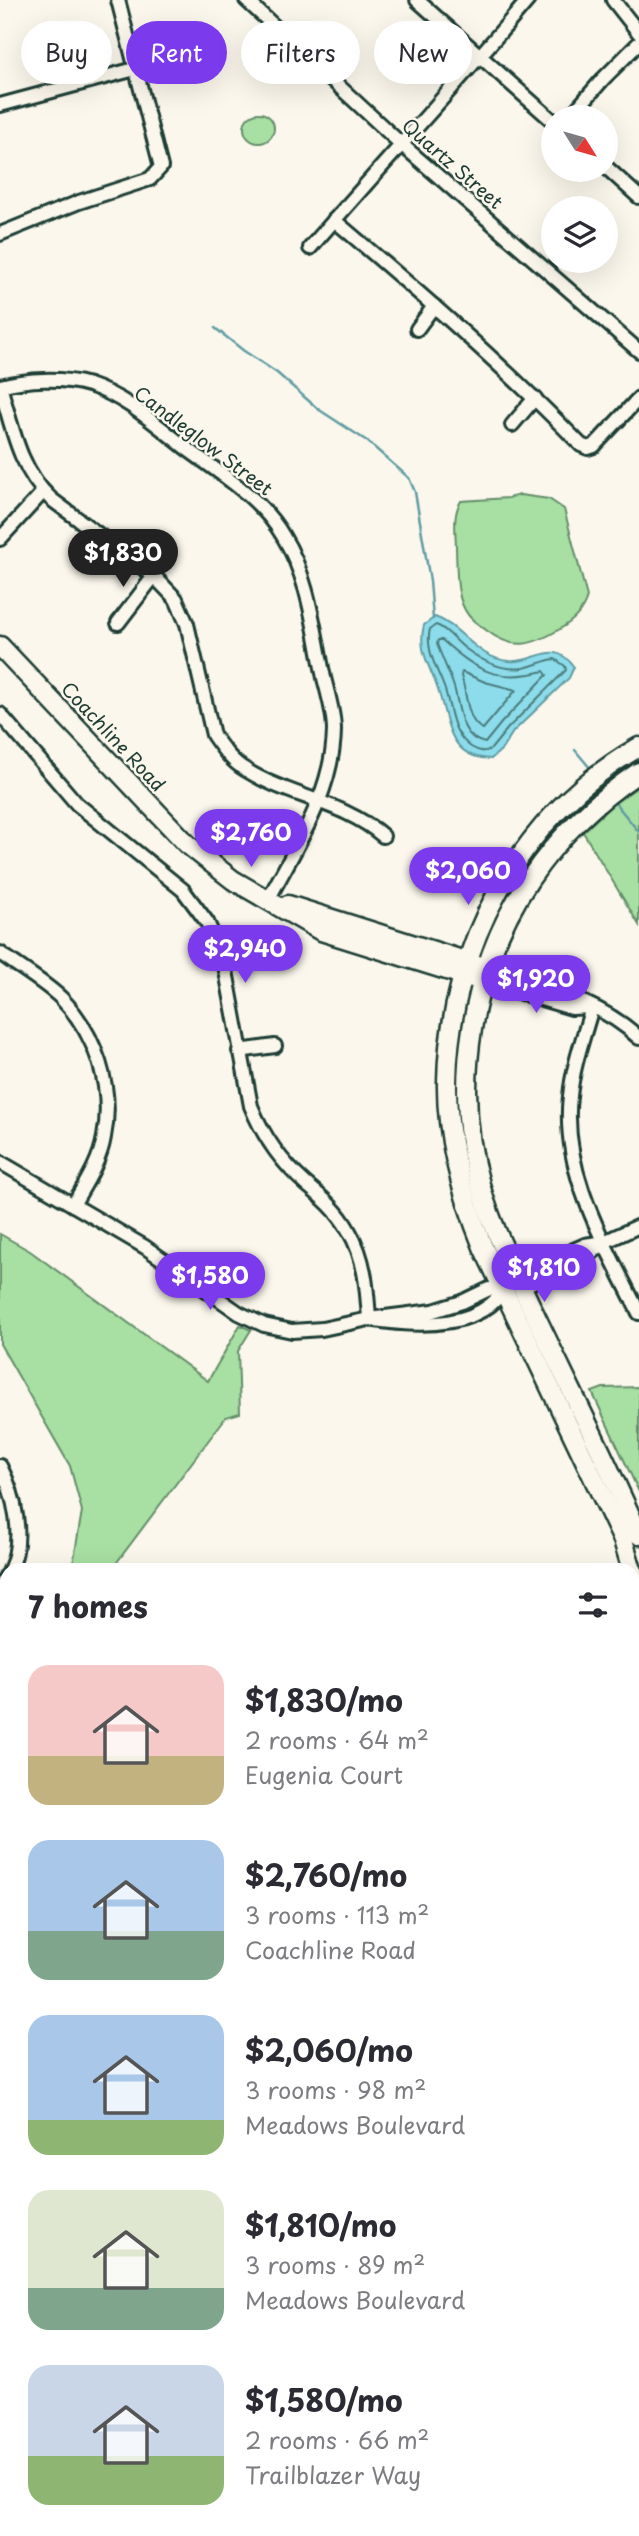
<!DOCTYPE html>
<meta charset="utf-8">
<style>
body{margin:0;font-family:"Playpen Sans",sans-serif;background:#f7f7f7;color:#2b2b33;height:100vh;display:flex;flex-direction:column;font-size:26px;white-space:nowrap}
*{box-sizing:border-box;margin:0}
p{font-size:23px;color:#7c7c81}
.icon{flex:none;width:38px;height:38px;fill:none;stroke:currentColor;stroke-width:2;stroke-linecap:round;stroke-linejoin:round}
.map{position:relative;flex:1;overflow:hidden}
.details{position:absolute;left:0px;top:1563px;width:640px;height:975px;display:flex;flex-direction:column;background:#fff;border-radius:21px 21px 0 0;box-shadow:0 7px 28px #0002}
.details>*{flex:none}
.hud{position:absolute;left:21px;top:21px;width:598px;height:63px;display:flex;gap:14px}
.needle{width:46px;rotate:127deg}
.fabs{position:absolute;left:541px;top:105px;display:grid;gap:14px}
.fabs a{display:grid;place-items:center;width:77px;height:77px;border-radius:50%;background:#fff;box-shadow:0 7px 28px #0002;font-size:35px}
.price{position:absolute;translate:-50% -60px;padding:0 16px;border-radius:24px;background:#7c3aed;color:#fff;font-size:23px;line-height:46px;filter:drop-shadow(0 2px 4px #0008)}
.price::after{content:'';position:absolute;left:50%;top:42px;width:21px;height:16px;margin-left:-10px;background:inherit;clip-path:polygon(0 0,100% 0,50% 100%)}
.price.selected{background:#222;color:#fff}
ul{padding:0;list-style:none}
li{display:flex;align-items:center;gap:21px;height:175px;padding:0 28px}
li span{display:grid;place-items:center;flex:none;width:196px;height:140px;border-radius:21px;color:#555}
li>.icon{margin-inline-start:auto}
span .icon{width:84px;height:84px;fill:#fffc;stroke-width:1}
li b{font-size:30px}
h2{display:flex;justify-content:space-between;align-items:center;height:84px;padding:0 28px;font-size:30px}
.pill{padding:0 24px;border-radius:32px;background:#fff;box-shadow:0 7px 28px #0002;font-size:24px;line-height:63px}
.pill.selected{background:#7c3aed;color:#fff}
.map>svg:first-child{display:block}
.green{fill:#a8dfa2;stroke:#648e6b;stroke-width:2}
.water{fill:#8ddceb;stroke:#619ca2;stroke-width:2}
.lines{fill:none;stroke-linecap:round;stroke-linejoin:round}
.shore{stroke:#4b7d7d;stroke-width:2}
.stream{stroke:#619ca2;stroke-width:2.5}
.street-casing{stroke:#1f3d34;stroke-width:18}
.secondary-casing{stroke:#1f3d34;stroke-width:23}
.street{stroke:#fbf7ec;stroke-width:12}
.secondary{stroke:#fbf7ec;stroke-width:18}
.labels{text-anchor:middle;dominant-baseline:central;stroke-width:5;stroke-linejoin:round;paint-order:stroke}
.street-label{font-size:19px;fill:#1f3d34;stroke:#fbf7ec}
</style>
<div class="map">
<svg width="639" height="2536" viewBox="0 0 639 2536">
<rect width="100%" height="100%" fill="#fbf7ec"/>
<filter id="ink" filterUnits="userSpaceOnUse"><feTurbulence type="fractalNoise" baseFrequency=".0143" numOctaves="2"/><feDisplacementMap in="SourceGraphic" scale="14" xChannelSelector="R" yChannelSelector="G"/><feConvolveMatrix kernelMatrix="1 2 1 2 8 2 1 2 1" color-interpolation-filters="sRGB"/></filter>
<g filter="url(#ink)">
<g class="green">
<circle cx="259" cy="128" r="15"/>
<path d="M520,495L549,499L564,509L587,597C583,612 573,621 560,629C532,646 513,651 486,630C481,626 474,622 469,616C455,599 457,570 456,548C456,533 452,515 461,501L508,498Z"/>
<path d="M639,786V925L583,832L612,805Z"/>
<path d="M0,1234L30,1251L208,1381L240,1325L251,1330L238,1351L240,1413L226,1417L111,1570H72L82,1511L70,1466L0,1344Z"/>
<path d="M639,1387V1492L592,1392L603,1388Z"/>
</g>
<path class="water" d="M435,617C462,626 475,658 509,661C536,664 553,637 574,667L569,678L513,732L502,749L491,759C449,758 449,724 439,693C432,668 417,653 424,625Z"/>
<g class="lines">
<g class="shore">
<path d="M436,625C448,629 456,642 466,649C482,661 502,671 523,668C534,666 544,660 555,659L565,666L566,670L508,728L491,749C484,753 478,751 471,747C450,732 452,709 444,687C437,668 425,650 430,629Z"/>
<path d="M438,640H442C477,671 497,683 544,671L547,675L502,722L485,743C459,738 460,707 454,687C449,672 442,658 437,644Z"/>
<path d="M462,672L485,682L516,690L483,729C466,723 467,691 461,676Z"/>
</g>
<g class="stream">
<path d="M215,328L244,351L277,373L318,409L367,441L409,478L415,492L430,581L433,619"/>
<path d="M575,750L590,768"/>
<path d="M616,804L639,832"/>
<path d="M0,1832L7,1826"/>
</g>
<g class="street-casing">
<g id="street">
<path d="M246,0L400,143L639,351"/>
<path d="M417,0L553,121"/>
<path d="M613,0L639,33"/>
<path d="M0,105L135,69"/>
<path d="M570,117L603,79L639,43"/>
<path d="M606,167L639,197"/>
<path d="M334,220C419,292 503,365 581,445L588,448L594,446L639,398"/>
<path d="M0,234L79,202L150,179L161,167L118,0"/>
<path d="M310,248C382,165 457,84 528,0"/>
<path d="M417,329L434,306"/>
<path d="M0,386C28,379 61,377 89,385C126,397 156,425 186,448C221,474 261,498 283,536C309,578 314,630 324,678C328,694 334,713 334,730C333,793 296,846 268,900"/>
<path d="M0,386C12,426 19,469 51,499L154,576L176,599L187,624L213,735C222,748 232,762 246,770C289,797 344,802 383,836"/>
<path d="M512,425L535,398"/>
<path d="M0,539L43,492"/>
<path d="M118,623L154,576"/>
<path d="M0,714L77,804L183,890L207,922L224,960L251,1106C263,1136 281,1162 306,1184C323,1198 338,1211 349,1231C365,1258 367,1288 369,1319"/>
<path d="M0,953C20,968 43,981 61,998C96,1034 114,1088 104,1137C100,1162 85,1184 73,1205"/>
<path d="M487,968C540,988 597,998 639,1038"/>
<path d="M483,982L572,1008L592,1007"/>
<path d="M592,1007C584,1036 573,1065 570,1096C561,1174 606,1245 639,1313"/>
<path d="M239,1051L275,1046"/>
<path d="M0,1162L145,1247L239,1313L264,1325L292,1331L322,1329L369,1319L433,1311L462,1302L489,1289L504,1290C477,1331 411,1326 369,1319"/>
<path d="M517,1275L585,1245L604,1242L639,1226"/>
<path d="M522,1287L591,1254L604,1242"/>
<path d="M0,1466C15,1495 25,1539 10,1570"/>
<path d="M0,1589L7,1575"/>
<path d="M0,2007L7,2011"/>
<path d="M634,2064L639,2065"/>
<path d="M634,2320L639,2321"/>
<path d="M147,2536L149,2530"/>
<path d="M267,2536L268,2530"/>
</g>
</g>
<g class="secondary-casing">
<g id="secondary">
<path d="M0,646L187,844L233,880L321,931L472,978"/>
<path d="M639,772C596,801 559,836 530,879C471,966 451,1087 481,1188C492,1227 511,1263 528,1300C565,1378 604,1455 639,1535"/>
<path d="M288,905L478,965"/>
<path d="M632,1570L623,1540L483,1247C462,1195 446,1139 447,1082C449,947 520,815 639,747"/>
<path d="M634,1573L639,1593"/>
<path d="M634,1880L639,1858"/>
<path d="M634,1952L639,1931"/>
<path d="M0,2271L7,2257"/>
<path d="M502,2530V2536"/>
<path d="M518,2530L519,2536"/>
</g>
</g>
<use href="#street" class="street"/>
<use href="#secondary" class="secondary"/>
</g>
</g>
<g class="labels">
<g class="street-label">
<text transform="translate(453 163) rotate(41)">Quartz Street</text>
<text transform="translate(204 440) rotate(37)">Candleglow Street</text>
<text transform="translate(114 736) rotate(47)">Coachline Road</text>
</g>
</g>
</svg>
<div class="fabs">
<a><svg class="needle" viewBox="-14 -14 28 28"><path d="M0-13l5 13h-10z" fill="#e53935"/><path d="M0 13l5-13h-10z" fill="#7c7c81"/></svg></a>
<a><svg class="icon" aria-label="layers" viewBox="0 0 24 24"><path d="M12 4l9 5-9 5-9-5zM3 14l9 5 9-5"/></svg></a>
</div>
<b class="price selected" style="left:123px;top:589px">$1,830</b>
<b class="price" style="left:251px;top:869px">$2,760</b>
<b class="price" style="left:468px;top:907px">$2,060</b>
<b class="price" style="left:245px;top:985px">$2,940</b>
<b class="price" style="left:536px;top:1015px">$1,920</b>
<b class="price" style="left:544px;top:1304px">$1,810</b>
<b class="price" style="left:210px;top:1312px">$1,580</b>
<div class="hud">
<a class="pill">Buy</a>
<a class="pill selected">Rent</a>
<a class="pill">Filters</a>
<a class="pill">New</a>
</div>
<section class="details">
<h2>7 homes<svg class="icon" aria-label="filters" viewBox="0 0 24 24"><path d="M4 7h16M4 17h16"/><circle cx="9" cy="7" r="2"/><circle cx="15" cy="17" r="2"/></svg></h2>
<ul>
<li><span style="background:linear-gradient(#f6c9c9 65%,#c2b280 0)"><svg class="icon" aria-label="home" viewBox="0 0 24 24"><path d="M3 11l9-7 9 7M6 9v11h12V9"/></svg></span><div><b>$1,830/mo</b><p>2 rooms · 64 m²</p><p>Eugenia Court</p></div></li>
<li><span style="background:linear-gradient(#a9c7e8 65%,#7fa58c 0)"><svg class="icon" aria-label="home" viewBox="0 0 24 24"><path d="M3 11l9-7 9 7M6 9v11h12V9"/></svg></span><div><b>$2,760/mo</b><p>3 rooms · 113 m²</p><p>Coachline Road</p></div></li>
<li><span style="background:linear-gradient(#a9c7e8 75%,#8fb573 0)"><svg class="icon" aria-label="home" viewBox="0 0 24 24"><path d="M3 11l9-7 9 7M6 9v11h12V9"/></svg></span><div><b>$2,060/mo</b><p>3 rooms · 98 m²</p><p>Meadows Boulevard</p></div></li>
<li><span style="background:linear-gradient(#dfe7d0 70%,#7fa58c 0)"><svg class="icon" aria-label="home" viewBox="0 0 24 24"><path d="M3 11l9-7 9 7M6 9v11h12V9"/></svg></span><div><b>$1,810/mo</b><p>3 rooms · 89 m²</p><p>Meadows Boulevard</p></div></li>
<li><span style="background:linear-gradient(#c9d6e8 65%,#8fb573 0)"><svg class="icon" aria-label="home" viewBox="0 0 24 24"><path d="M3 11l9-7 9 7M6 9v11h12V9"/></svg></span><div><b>$1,580/mo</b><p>2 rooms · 66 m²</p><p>Trailblazer Way</p></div></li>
</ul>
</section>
</div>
